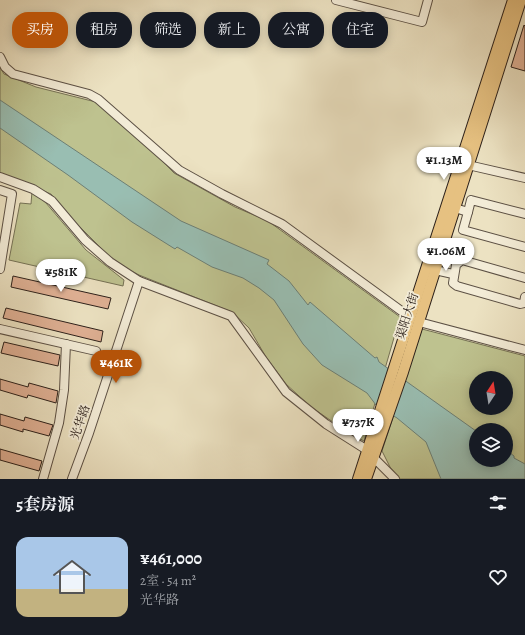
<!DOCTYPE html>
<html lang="zh">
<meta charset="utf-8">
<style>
body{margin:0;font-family:Alegreya,"Noto Serif SC",serif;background:#20242c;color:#f1f3f6;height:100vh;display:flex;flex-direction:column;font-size:15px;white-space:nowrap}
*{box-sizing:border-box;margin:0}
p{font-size:13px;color:#9ea1a6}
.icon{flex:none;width:22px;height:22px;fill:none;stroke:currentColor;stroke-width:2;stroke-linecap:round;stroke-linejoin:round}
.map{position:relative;height:479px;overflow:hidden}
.panel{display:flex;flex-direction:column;background:#171b24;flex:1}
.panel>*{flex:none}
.top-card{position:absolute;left:12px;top:12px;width:501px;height:36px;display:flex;gap:8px}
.needle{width:26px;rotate:12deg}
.fabs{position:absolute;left:469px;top:371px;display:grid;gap:8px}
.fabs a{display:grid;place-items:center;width:44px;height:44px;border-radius:50%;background:#171b24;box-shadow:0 2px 10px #0003;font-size:20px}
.price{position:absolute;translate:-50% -34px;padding:0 9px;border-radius:14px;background:#fff;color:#222;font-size:13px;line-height:26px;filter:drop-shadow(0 1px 2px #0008)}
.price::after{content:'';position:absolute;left:50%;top:24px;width:12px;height:9px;margin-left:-6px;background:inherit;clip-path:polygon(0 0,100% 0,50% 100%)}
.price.on{background:#b45309;color:#fff}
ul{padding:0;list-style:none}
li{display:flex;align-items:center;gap:12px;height:100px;padding:0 16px}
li+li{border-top:1px solid #363941}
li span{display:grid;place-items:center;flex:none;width:112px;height:80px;border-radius:12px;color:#555}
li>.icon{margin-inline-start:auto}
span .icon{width:48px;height:48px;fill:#fffc;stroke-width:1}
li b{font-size:17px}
h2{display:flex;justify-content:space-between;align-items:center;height:48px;padding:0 16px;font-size:17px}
.tag{padding:0 14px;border-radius:16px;background:#171b24;box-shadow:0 2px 10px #0003;font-size:14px;line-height:36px}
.tag.on{background:#b45309;color:#fff}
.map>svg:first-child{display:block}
.green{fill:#bec28f;stroke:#757154;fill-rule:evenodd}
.water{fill:#99beb2;stroke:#6d7f75}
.building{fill:#e0b195;stroke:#2c201a}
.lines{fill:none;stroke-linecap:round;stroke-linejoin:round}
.minor-casing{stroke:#5c5044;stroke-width:10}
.major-casing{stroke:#2c201a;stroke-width:12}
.minor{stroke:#f3ecd7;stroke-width:8}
.major{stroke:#e6c181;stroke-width:10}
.labels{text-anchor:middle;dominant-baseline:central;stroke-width:3.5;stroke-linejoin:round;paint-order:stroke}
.street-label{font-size:12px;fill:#2c201a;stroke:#f3ecd7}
</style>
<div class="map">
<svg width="525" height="479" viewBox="0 0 525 479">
<rect width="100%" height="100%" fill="#ece2c2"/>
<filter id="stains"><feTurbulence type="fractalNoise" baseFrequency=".005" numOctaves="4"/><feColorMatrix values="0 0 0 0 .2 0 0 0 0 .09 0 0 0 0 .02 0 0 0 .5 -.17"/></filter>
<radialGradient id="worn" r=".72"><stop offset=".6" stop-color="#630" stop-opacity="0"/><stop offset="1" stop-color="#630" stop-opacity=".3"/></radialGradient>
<g class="green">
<path d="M0,67L4,74L36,87L96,102L146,144L174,173L235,207L268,221L400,317L364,441L349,433L311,407L286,384L266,357L249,328L232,312L139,275L117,264L74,221L51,194L0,173Z"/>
<path d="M32,191L46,203L86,250L124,280L123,286L9,260L20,203L31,204Z"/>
<path d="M422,329L525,356V479H400L390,467L382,451ZM476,378H506V408H476ZM476,430H506V460H476Z"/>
</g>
<path class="water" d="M0,100L181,221L269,260L267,264L289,281L308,305L310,302L375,358L377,357L379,362L476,431V460H506V450L514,456V458L525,464V479H441L426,442L397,418L376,405L367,393L322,365L303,344L274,300L259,288L243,278L212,267L177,247L175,249L132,222L68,175L0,128Z"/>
<g class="building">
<path d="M524,25L525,26V71L511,67Z"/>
<path d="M13,276L111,298L108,309L11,287Z"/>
<path d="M6,308L103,331L101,342L3,318Z"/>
<path d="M4,342L60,355L58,366L1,353Z"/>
<path d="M0,379L28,387L29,383L58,391L56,403L28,395L27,398L0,390Z"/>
<path d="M0,414L24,421L25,417L53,425L49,436L23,429V432L0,425Z"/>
<path d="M0,449L42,461L39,471L0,460Z"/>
</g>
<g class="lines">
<g class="minor-casing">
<g id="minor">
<path d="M336,0L422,22L428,0"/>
<path d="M0,57L5,67L13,74L89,94L98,99L179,170L222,194L282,224L411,318"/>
<path d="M468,165L525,178"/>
<path d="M0,177L33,189L52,201L85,240L110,262L139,281L231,316L286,392L326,424L367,450"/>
<path d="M0,190L12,194L0,269"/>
<path d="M455,208L468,212L471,200L525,214"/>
<path d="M468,212L463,230L525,247"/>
<path d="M435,270L453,274"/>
<path d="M525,278L462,260L456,265L453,283L457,286L520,304L524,303L525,297"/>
<path d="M419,322L525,350"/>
<path d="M0,329L96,351"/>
<path d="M373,457L395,479"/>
<path d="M43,479L59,423L64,390L66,344"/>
<path d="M72,479L89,433L139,281"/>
</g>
</g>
<g class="major-casing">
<g id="major">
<path d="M358,479L513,0"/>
<path d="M366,479L403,372L521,0"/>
</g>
</g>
<use href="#minor" class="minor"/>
<use href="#major" class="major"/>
</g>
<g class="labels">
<g class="street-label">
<text transform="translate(407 316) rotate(-72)">渠阳大街</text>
<text transform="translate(80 422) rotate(-71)">光华路</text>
</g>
</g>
<rect width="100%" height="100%" filter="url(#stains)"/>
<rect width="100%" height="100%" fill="url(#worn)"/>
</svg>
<div class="fabs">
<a><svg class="needle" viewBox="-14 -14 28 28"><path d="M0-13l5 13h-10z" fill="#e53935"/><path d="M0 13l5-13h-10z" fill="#9ea1a6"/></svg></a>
<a><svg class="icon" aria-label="layers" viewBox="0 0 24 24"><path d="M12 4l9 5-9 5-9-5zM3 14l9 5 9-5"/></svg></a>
</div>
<b class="price" style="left:444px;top:181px">¥1.13M</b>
<b class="price" style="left:446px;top:272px">¥1.06M</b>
<b class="price" style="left:61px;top:293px">¥581K</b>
<b class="price on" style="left:116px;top:384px">¥461K</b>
<b class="price" style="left:358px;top:443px">¥737K</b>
<div class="top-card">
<a class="tag on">买房</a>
<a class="tag">租房</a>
<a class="tag">筛选</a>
<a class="tag">新上</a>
<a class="tag">公寓</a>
<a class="tag">住宅</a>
</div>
</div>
<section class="panel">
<h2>5套房源<svg class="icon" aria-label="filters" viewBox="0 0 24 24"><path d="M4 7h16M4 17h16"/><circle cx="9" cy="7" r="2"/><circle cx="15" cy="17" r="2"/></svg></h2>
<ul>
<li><span style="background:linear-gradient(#a9c7e8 65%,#c2b280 0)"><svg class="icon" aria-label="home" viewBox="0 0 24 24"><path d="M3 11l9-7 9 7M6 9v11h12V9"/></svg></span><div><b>¥461,000</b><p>2室 · 54 m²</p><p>光华路</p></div><svg class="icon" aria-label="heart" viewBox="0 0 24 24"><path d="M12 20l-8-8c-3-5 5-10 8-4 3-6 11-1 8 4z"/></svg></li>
</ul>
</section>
